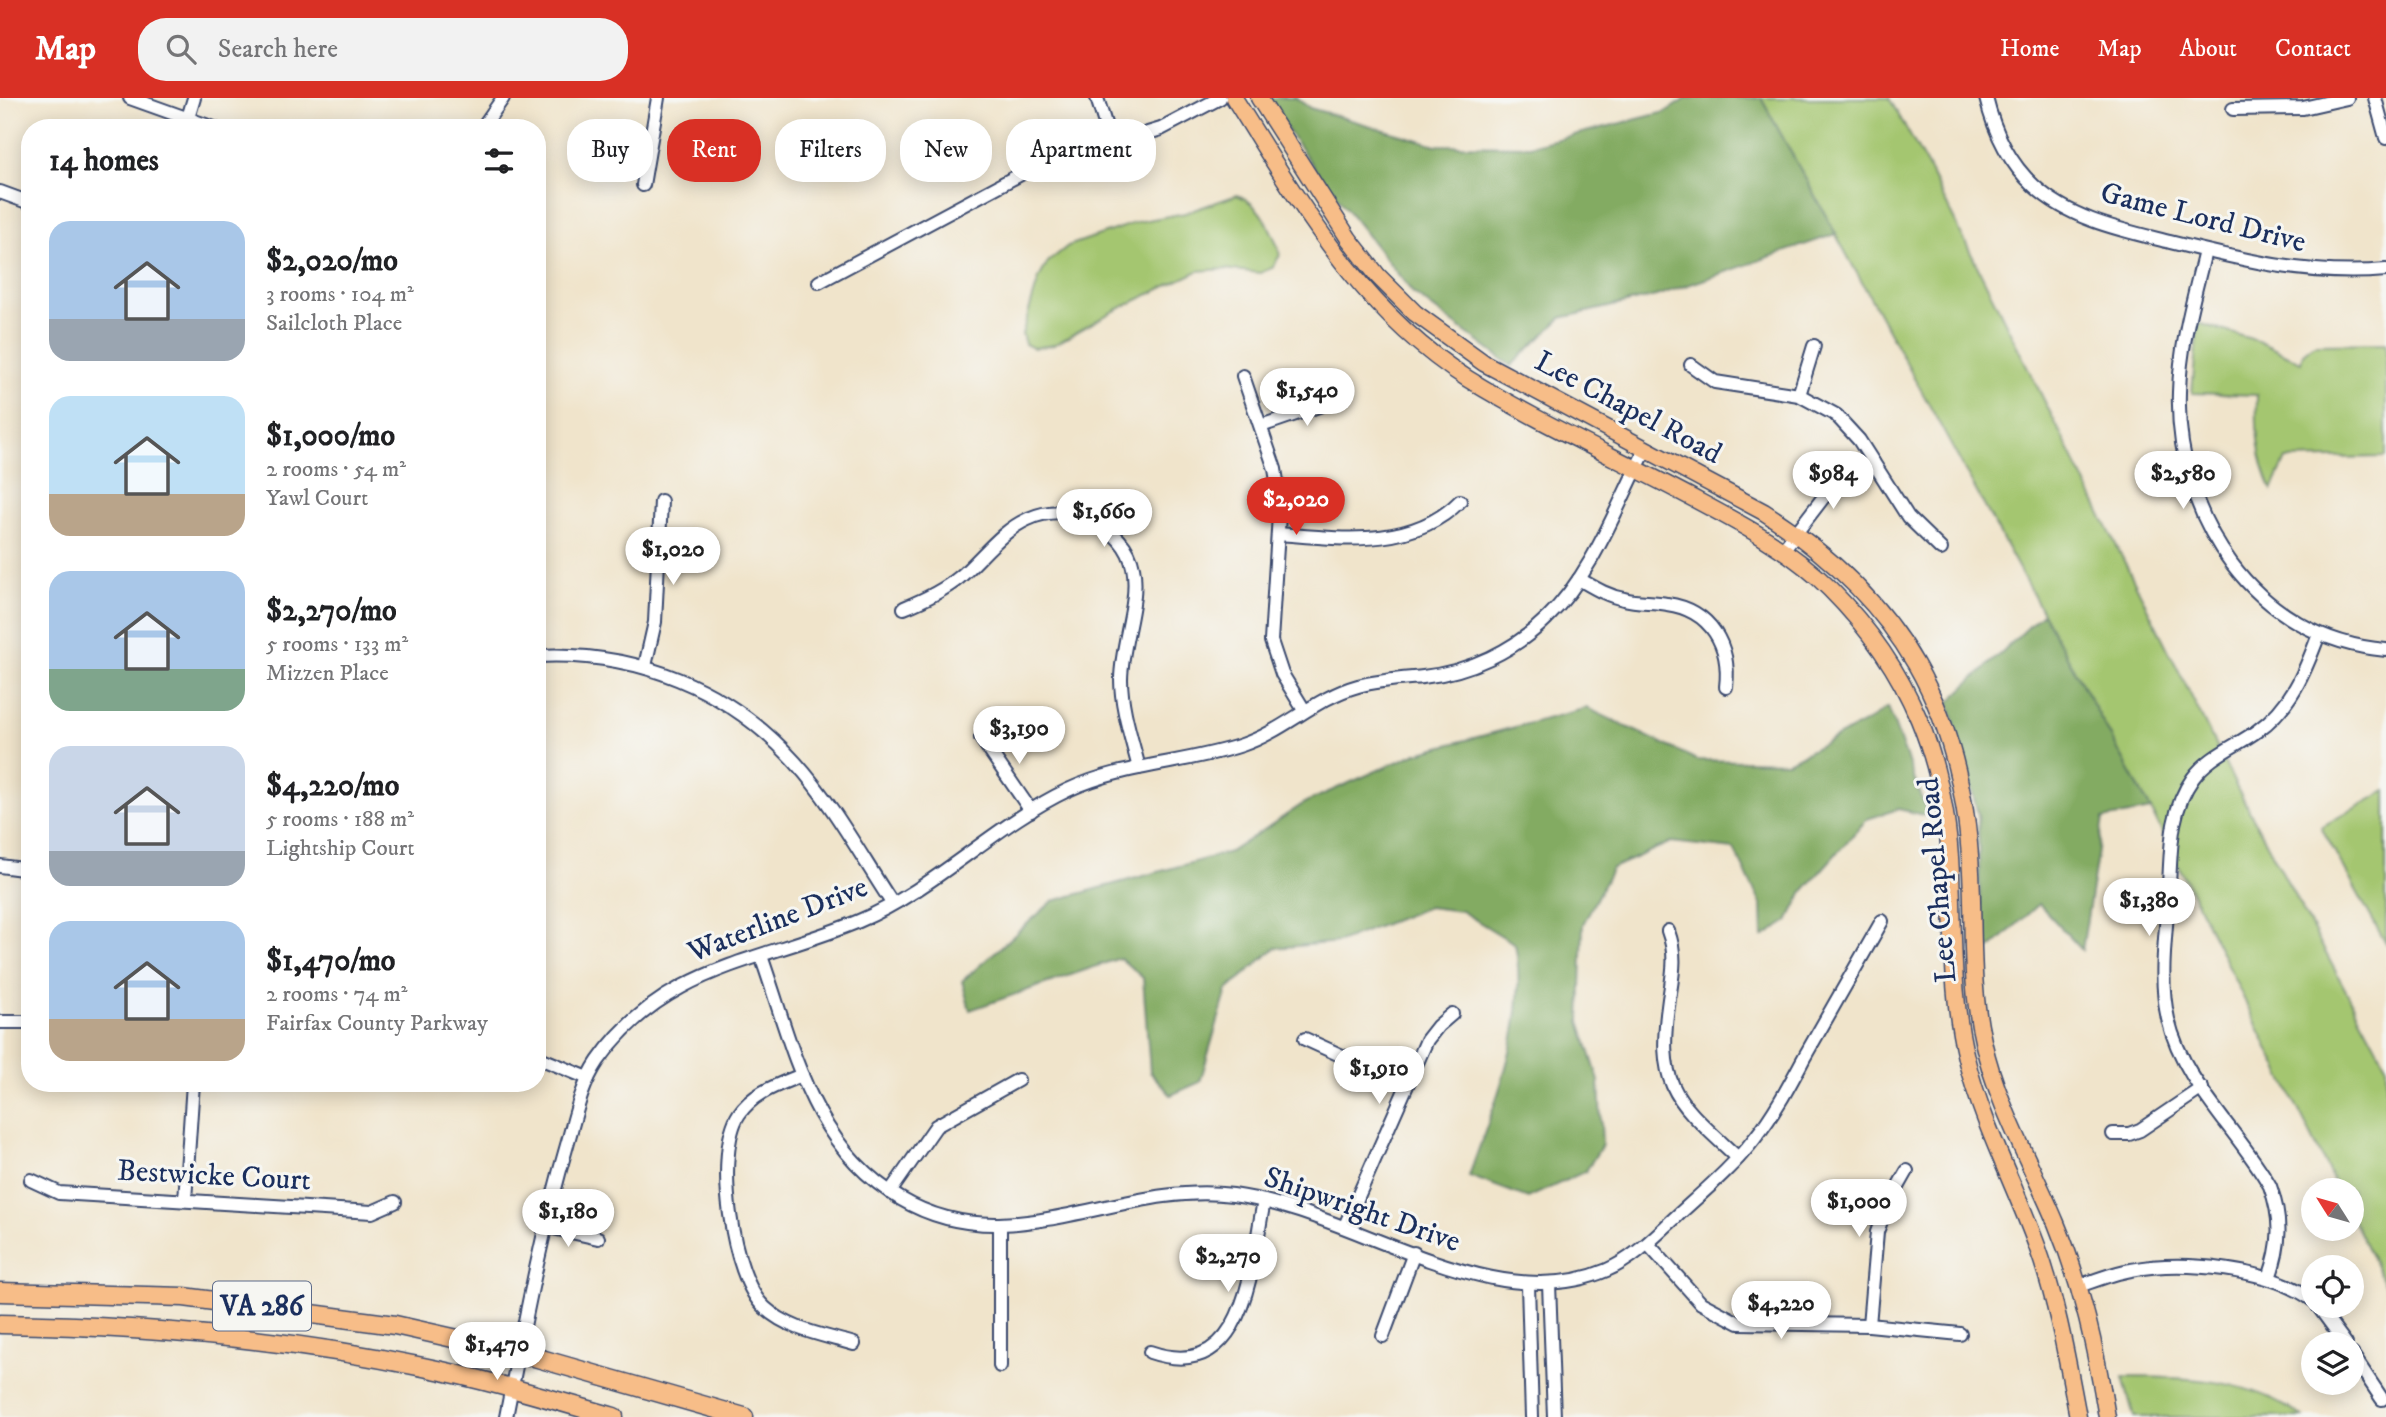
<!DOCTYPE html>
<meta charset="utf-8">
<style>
body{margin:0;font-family:"IM FELL DW Pica",serif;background:#f2f2f2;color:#202124;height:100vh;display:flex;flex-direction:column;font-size:26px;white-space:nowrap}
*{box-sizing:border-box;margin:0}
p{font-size:23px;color:#757577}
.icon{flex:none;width:38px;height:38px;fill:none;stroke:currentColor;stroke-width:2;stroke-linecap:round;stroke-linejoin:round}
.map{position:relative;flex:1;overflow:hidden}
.sheet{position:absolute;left:21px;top:21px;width:525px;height:973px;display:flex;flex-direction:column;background:#fff;border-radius:28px;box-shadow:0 4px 18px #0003}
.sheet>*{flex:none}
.hud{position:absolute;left:567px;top:21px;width:665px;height:63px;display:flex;gap:14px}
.needle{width:46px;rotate:307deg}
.controls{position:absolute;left:2301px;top:1080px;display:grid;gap:14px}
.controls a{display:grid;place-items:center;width:63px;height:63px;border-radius:50%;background:#fff;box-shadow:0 4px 18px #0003;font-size:35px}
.price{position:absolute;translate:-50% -60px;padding:0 16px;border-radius:24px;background:#fff;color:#222;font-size:23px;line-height:46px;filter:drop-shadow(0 2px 4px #0008)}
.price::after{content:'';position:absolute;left:50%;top:42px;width:21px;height:16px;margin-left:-10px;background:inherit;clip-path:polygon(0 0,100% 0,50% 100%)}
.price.on{background:#d93025;color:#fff}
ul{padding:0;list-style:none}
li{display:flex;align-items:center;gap:21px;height:175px;padding:0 28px}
li span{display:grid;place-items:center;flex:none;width:196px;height:140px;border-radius:21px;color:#555}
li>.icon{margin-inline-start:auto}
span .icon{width:84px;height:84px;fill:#fffc;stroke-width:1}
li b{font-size:30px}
h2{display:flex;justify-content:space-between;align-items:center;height:84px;padding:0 28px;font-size:30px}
.pill{padding:0 24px;border-radius:28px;background:#fff;box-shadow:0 4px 18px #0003;font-size:24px;line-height:63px}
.pill.on{background:#d93025;color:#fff}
header{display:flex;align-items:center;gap:42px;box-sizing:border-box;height:98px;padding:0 35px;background:#d93025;color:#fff}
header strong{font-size:33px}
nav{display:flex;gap:38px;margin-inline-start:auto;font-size:24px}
.search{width:490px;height:63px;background:#f2f2f2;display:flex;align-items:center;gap:18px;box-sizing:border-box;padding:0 24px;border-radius:28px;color:#757577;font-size:26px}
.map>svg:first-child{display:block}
.green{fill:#a4c66f;stroke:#607a66;stroke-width:2}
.forest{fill:#83ab62;stroke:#4f6d60;stroke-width:2}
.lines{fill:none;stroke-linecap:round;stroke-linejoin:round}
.minor-casing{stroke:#3b4a6e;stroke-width:16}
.major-casing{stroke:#3b4a6e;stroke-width:19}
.highway-casing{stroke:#3b4a6e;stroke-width:21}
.minor{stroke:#fff;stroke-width:12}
.major{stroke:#f7bd88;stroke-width:16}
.highway{stroke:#f7bd88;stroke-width:18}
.labels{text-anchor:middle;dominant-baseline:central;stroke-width:6;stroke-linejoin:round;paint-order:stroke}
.shield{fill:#f6f6f2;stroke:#5d6b8a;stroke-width:2}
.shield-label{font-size:28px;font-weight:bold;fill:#1b2f5e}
.street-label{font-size:30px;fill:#1b2f5e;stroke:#f6f6f2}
</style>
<header>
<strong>Map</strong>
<div class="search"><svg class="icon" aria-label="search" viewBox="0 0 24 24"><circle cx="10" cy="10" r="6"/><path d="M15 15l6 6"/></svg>Search here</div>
<nav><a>Home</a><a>Map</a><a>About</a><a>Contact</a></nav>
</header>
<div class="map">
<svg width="2386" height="1319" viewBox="0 0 2386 1319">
<rect width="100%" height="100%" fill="#f6f6f2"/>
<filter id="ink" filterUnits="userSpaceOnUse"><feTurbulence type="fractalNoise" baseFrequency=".0143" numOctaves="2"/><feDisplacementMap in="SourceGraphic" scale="14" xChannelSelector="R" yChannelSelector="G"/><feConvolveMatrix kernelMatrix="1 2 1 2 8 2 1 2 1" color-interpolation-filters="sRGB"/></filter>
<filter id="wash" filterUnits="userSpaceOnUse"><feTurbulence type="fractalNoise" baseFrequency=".00686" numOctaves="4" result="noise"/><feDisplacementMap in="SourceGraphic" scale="28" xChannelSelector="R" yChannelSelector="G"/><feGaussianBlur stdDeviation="1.57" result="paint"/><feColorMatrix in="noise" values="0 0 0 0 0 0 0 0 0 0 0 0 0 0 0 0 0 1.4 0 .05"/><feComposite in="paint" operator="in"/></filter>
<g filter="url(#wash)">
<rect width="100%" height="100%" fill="#f0e4cb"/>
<g class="green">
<path d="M1761,0H1889L1928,69L2238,692L2386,967V1189L2352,1120V1092H2338L2151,712Z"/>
<path d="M1237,97C1260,105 1274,135 1280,157L1272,170L1260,175L1224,171L1198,173L1112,214L1054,247L1033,250L1025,246L1022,236L1039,180L1048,164L1068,148L1137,124L1185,115Z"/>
<path d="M2198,225L2258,243L2301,264L2303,255L2314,246L2386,245V359L2286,361L2272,392C2257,360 2256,332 2257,297L2192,295Z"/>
<path d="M2386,693V846L2321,729Z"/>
<path d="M2123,1279C2186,1279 2250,1280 2303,1319H2134Z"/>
</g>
<g class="forest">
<path d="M1265,0H1296L1310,10L1436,47L1530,48L1665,14L1687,0H1761L1836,136L1656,198L1561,220L1511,268L1413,195L1318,75Z"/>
<path d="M2043,515L2151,712L2103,721L2082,852L2039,806L1981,859L1978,716L1949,604Z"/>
<path d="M1888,609L1928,718L1898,711L1867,721L1803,793L1788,823L1763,839L1762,808L1734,751L1671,744L1612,770L1583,826L1580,923L1599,983L1602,1047L1586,1073L1528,1100L1469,1078C1495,1004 1530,925 1515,846L1461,813L1428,809L1339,844L1275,850L1227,892L1200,984L1171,997L1150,974L1143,880L1120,860L970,912L962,883L1053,803L1230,754L1306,704L1417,655L1587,610L1697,662L1788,664L1868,623Z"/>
</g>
</g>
<g filter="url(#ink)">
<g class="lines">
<g class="minor-casing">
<g id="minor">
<path d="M130,0L214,30"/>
<path d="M1097,0L1111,45"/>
<path d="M1986,0C1994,33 2008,64 2034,88C2071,122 2122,132 2170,144C2242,162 2311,179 2386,172"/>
<path d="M2375,0L2386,40"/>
<path d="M2233,11L2303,10L2347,0"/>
<path d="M188,20L194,0"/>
<path d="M482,30L503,0"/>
<path d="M643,87L658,0"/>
<path d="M0,94L30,105"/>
<path d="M2205,153C2194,199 2180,246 2179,294C2175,419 2255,541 2386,552"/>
<path d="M819,184L1032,70L1161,31L1220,0"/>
<path d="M1691,267L1715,284L1799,297L1836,317L1859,342L1908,419L1941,451"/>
<path d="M1243,278L1275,371L1280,401L1271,543L1282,576L1304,612"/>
<path d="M1799,297L1814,248"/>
<path d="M1261,328L1342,300"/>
<path d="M1279,436C1341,441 1413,451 1460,403"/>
<path d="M1783,452L1826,396L1873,364"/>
<path d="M1579,481C1593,489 1607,498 1624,501C1638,505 1653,503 1667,506C1711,512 1731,548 1726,589"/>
<path d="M904,510C924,502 943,493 960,479C982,460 1001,433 1028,421C1047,412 1071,412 1090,421C1166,457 1122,522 1121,581C1121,610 1132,642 1139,670"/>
<path d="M537,558C637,553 728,590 795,664C833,706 861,758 892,805"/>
<path d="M645,568L655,524L661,403"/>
<path d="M981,640L1031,713"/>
<path d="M0,768L30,772"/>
<path d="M1668,833C1677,857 1673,875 1669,901C1656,991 1675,1001 1738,1060"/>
<path d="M761,858C794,951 810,1047 901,1101C1011,1166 1118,1082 1233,1097C1353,1113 1490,1222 1607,1172C1635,1160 1655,1138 1677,1118C1704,1093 1733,1069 1755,1040C1775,1015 1790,986 1805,958C1831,913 1856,868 1882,823"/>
<path d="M0,924H30"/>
<path d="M1305,941L1406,987"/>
<path d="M537,959L588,980"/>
<path d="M802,977C778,987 754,994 739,1016C714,1054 731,1179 765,1210C789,1232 824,1237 854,1246"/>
<path d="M2113,1036H2129L2140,1032L2202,990"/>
<path d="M31,1082L59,1095L372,1114L395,1104"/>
<path d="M890,1094L936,1028L1018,982"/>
<path d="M185,1102L193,985"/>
<path d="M544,1128L598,1140"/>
<path d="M1000,1128V1268"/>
<path d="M1345,1128L1427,942L1438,928L1452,916"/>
<path d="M1648,1146L1701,1205L1739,1225L1869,1227L1960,1236"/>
<path d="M2269,1180C2281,1147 2282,1121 2270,1088C2238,1032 2183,985 2168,921C2158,878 2167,831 2169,788C2171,750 2170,712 2193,680C2210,657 2235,649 2257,633C2291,609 2305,574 2319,536"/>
<path d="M1549,1186L1554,1319"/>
<path d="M1528,1187L1532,1319"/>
<path d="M2079,1188C2096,1182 2113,1175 2131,1172C2182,1162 2272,1170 2314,1203"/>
<path d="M2318,1208L2346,1246"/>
<path d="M1869,1227L1877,1134L1886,1110L1907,1073"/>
<path d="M1383,1238L1414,1155"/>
<path d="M1150,1254C1247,1287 1251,1167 1264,1103"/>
<path d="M2352,1256L2382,1301"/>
<path d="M506,1319C524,1228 541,1136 567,1047C575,1019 581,988 598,963C664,868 761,864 859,823C935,791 994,727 1068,692C1123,666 1185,666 1242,647C1284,633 1315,600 1358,588C1380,582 1401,581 1423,579C1469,574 1514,553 1547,520C1593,476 1617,407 1646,351"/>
</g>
</g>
<g class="major-casing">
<g id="major">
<path d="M1234,0C1300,105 1360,213 1468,281C1541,326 1622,362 1698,403C1745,428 1792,453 1830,491C1911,572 1946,663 1951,776C1954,838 1951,899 1966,960C1982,1025 2014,1085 2037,1148C2057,1203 2067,1261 2078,1319"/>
<path d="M1259,0L1349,141L1378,178L1415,215L1484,265L1764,414C1901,502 1963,612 1971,774C1974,830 1970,888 1983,943C1997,1007 2031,1065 2056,1125C2082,1188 2096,1252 2107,1319"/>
</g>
</g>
<g class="highway-casing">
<g id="highway">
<path d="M0,1194L184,1199L395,1227L520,1255L744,1319"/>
<path d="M0,1226C142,1228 283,1240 423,1269C488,1282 550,1301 614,1319"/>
</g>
</g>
<use href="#minor" class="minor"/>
<use href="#major" class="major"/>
<use href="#highway" class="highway"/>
</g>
</g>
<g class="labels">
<rect class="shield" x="213" y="1183.5" width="98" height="49" rx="5"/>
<g class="shield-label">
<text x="262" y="1208">VA 286</text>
</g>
<g class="street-label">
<text transform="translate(2203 120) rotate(14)">Game Lord Drive</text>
<text transform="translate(1628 310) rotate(28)">Lee Chapel Road</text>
<text transform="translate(1938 782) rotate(-95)">Lee Chapel Road</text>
<text transform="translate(778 822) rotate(-21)">Waterline Drive</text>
<text transform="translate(214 1078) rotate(3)">Bestwicke Court</text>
<text transform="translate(1362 1112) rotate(19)">Shipwright Drive</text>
</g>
</g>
</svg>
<div class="controls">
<a><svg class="needle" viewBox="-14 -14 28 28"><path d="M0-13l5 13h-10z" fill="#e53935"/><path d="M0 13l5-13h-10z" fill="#757577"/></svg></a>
<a><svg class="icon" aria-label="locate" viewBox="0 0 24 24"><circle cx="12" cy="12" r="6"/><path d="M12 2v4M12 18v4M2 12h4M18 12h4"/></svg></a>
<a><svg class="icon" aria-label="layers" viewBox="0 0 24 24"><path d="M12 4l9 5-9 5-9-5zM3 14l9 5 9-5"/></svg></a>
</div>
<b class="price" style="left:1307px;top:330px">$1,540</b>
<b class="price" style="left:1833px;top:413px">$984</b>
<b class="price" style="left:2183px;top:413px">$2,580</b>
<b class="price on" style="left:1296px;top:439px">$2,020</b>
<b class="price" style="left:1104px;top:451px">$1,660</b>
<b class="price" style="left:673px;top:489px">$1,020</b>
<b class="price" style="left:1019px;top:668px">$3,190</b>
<b class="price" style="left:2149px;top:840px">$1,380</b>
<b class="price" style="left:1379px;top:1008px">$1,910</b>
<b class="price" style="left:1859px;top:1141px">$1,000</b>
<b class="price" style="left:568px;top:1151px">$1,180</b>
<b class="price" style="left:1228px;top:1196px">$2,270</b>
<b class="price" style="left:1781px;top:1243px">$4,220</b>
<b class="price" style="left:497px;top:1284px">$1,470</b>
<div class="hud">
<a class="pill">Buy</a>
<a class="pill on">Rent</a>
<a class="pill">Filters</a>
<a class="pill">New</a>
<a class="pill">Apartment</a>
</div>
<section class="sheet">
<h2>14 homes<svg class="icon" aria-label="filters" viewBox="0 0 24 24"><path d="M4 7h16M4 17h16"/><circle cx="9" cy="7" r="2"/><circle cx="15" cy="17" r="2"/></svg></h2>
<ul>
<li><span style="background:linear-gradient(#a9c7e8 70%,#9aa5b1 0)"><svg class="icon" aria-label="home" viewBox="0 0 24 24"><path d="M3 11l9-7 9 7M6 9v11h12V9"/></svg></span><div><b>$2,020/mo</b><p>3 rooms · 104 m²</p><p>Sailcloth Place</p></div></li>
<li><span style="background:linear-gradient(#bfe0f5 70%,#b9a48a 0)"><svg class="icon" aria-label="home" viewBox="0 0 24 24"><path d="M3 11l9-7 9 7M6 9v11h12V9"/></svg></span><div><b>$1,000/mo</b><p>2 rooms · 54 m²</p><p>Yawl Court</p></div></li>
<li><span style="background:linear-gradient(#a9c7e8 70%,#7fa58c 0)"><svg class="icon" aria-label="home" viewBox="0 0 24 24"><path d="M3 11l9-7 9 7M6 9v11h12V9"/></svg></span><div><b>$2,270/mo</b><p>5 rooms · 133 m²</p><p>Mizzen Place</p></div></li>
<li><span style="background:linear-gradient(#c9d6e8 75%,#9aa5b1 0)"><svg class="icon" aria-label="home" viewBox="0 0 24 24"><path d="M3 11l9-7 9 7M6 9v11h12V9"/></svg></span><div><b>$4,220/mo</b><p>5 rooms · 188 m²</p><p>Lightship Court</p></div></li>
<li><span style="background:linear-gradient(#a9c7e8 70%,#b9a48a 0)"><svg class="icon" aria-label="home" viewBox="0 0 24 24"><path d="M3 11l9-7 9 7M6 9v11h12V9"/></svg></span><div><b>$1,470/mo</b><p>2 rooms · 74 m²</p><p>Fairfax County Parkway</p></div></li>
</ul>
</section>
</div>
